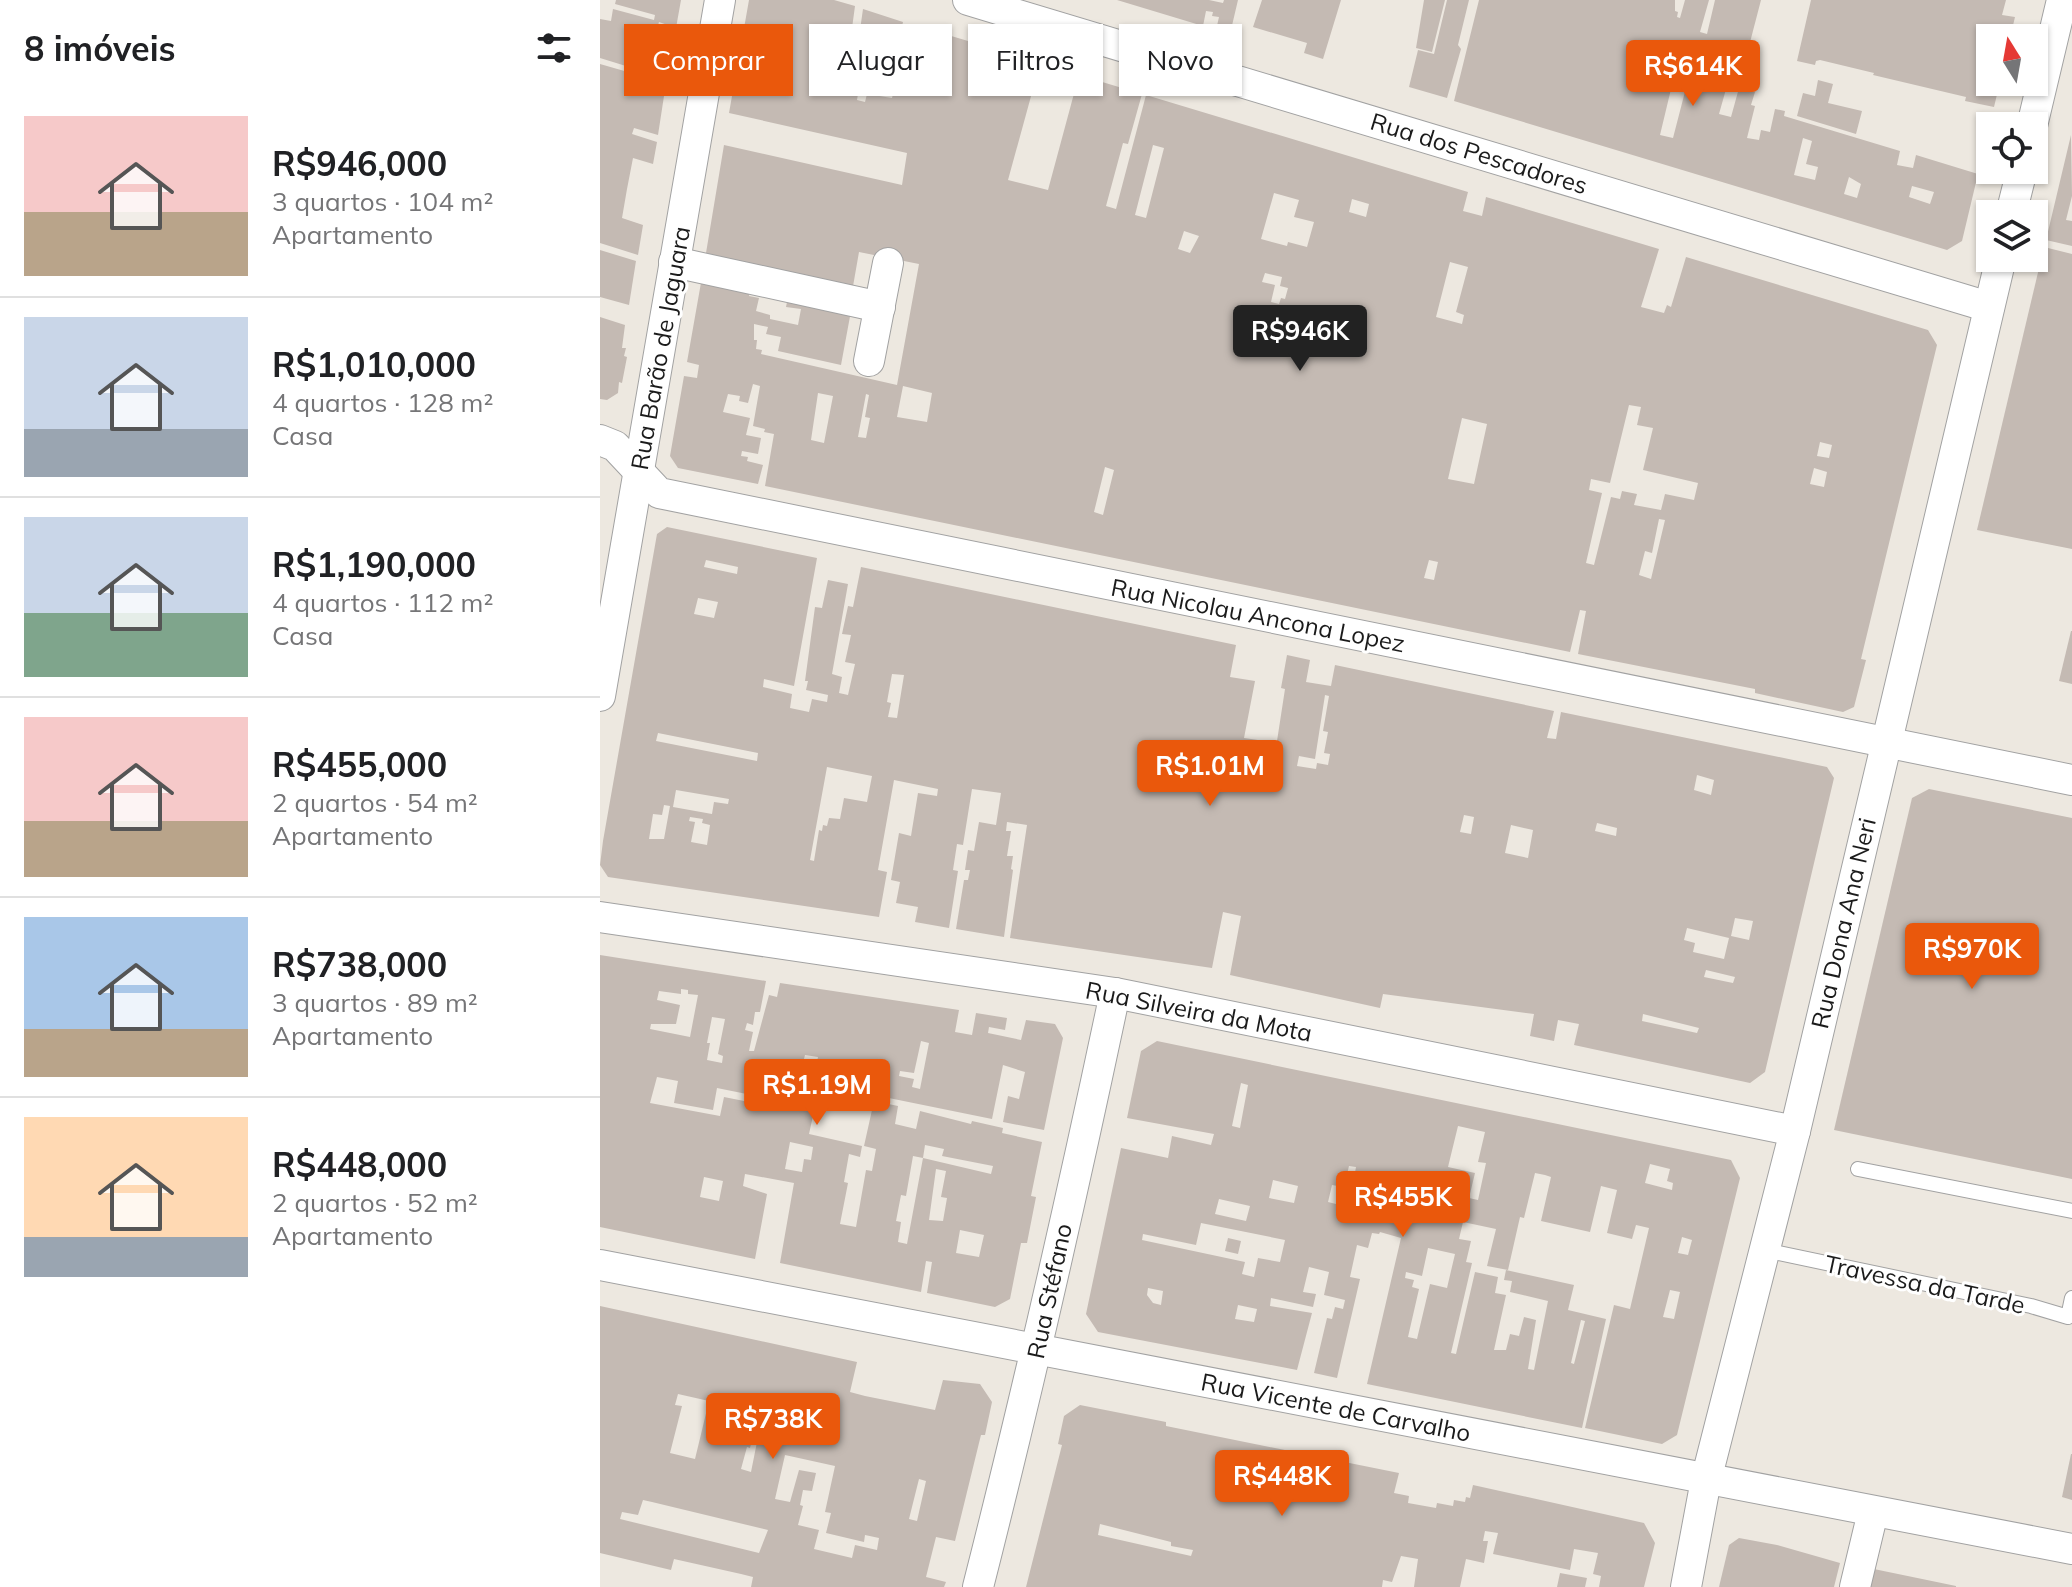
<!DOCTYPE html>
<html lang="pt">
<meta charset="utf-8">
<style>
body{margin:0;font-family:Mulish,sans-serif;background:#f6f6f6;color:#202124;height:100vh;display:flex;flex-direction:column;font-size:30px;white-space:nowrap}
*{box-sizing:border-box;margin:0}
p{font-size:26px;color:#757577}
.icon{flex:none;width:44px;height:44px;fill:none;stroke:currentColor;stroke-width:2;stroke-linecap:round;stroke-linejoin:round}
.map{position:relative;flex:1;overflow:hidden}
.details{display:flex;flex-direction:column;background:#fff;width:600px}
.details>*{flex:none}
.guide{position:absolute;left:24px;top:24px;width:760px;height:72px;display:flex;gap:16px}
.needle{width:52px;rotate:349deg}
.tools{position:absolute;left:1376px;top:24px;display:grid;gap:16px}
.tools a{display:grid;place-items:center;width:72px;height:72px;border-radius:0px;background:#fff;box-shadow:0 2px 6px #0004;font-size:40px}
.price{position:absolute;translate:-50% -68px;padding:0 18px;border-radius:8px;background:#ea580c;color:#fff;font-size:26px;line-height:52px;filter:drop-shadow(0 2px 4px #0008)}
.price::after{content:'';position:absolute;left:50%;top:48px;width:24px;height:18px;margin-left:-12px;background:inherit;clip-path:polygon(0 0,100% 0,50% 100%)}
.price.current{background:#222;color:#fff}
ul{padding:0;list-style:none}
li{display:flex;align-items:center;gap:24px;height:200px;padding:0 24px}
li+li{border-top:2px solid #e0e0e0}
li span{display:grid;place-items:center;flex:none;width:224px;height:160px;border-radius:0px;color:#555}
li>.icon{margin-inline-start:auto}
span .icon{width:96px;height:96px;fill:#fffc;stroke-width:1}
li b{font-size:34px}
h2{display:flex;justify-content:space-between;align-items:center;height:96px;padding:0 24px;font-size:34px}
.tag{padding:0 28px;border-radius:0px;background:#fff;box-shadow:0 2px 6px #0004;font-size:28px;line-height:72px}
.tag.current{background:#ea580c;color:#fff}
main{display:flex;flex:1;min-height:0}
.map>svg:first-child{display:block}
.building{fill:#c4bab3;fill-rule:evenodd}
.lines{fill:none;stroke-linecap:round;stroke-linejoin:round}
.service-casing{stroke:#a2a2a2;stroke-width:16}
.minor-casing{stroke:#a2a2a2;stroke-width:32}
.service{stroke:#fff;stroke-width:14}
.minor{stroke:#fff;stroke-width:30}
.labels{text-anchor:middle;dominant-baseline:central;stroke-width:6;stroke-linejoin:round;paint-order:stroke}
.street-label{font-size:24px;fill:#1b1b1b;stroke:#fff}
</style>
<main>
<section class="details">
<h2>8 imóveis<svg class="icon" aria-label="filters" viewBox="0 0 24 24"><path d="M4 7h16M4 17h16"/><circle cx="9" cy="7" r="2"/><circle cx="15" cy="17" r="2"/></svg></h2>
<ul>
<li><span style="background:linear-gradient(#f6c9c9 60%,#b9a48a 0)"><svg class="icon" aria-label="home" viewBox="0 0 24 24"><path d="M3 11l9-7 9 7M6 9v11h12V9"/></svg></span><div><b>R$946,000</b><p>3 quartos · 104 m²</p><p>Apartamento</p></div></li>
<li><span style="background:linear-gradient(#c9d6e8 70%,#9aa5b1 0)"><svg class="icon" aria-label="home" viewBox="0 0 24 24"><path d="M3 11l9-7 9 7M6 9v11h12V9"/></svg></span><div><b>R$1,010,000</b><p>4 quartos · 128 m²</p><p>Casa</p></div></li>
<li><span style="background:linear-gradient(#c9d6e8 60%,#7fa58c 0)"><svg class="icon" aria-label="home" viewBox="0 0 24 24"><path d="M3 11l9-7 9 7M6 9v11h12V9"/></svg></span><div><b>R$1,190,000</b><p>4 quartos · 112 m²</p><p>Casa</p></div></li>
<li><span style="background:linear-gradient(#f6c9c9 65%,#b9a48a 0)"><svg class="icon" aria-label="home" viewBox="0 0 24 24"><path d="M3 11l9-7 9 7M6 9v11h12V9"/></svg></span><div><b>R$455,000</b><p>2 quartos · 54 m²</p><p>Apartamento</p></div></li>
<li><span style="background:linear-gradient(#a9c7e8 70%,#b9a48a 0)"><svg class="icon" aria-label="home" viewBox="0 0 24 24"><path d="M3 11l9-7 9 7M6 9v11h12V9"/></svg></span><div><b>R$738,000</b><p>3 quartos · 89 m²</p><p>Apartamento</p></div></li>
<li><span style="background:linear-gradient(#ffd9b3 75%,#9aa5b1 0)"><svg class="icon" aria-label="home" viewBox="0 0 24 24"><path d="M3 11l9-7 9 7M6 9v11h12V9"/></svg></span><div><b>R$448,000</b><p>2 quartos · 52 m²</p><p>Apartamento</p></div></li>
</ul>
</section>
<div class="map">
<svg width="1472" height="1587" viewBox="0 0 1472 1587">
<rect width="100%" height="100%" fill="#ede8e0"/>
<g class="building">
<path d="M16,0H81L76,28L59,22L57,29L75,34L68,79L0,58V19L11,21L13,9L54,20L55,15L15,4Z"/>
<path d="M149,0H234L255,6L250,43L258,44L263,9L303,22L291,78L262,70L257,100L265,102L267,94L292,98L311,24L415,55L408,82L433,89L408,180L448,190L479,75L542,94L528,144L523,143L506,206L516,209L546,95L868,192L863,211L882,216L886,197L1059,249L1041,307L1064,313L1067,305L1071,307L1086,257L1328,330L1337,345L1261,659L1266,660L1254,707L1243,712L1155,693V689L978,654L986,611L980,610L970,652L165,486L174,434L164,432L165,429L153,426L160,386L153,384L148,403L139,401L140,396L128,394L123,412L150,418L146,435L161,438L158,454L142,451L141,456L148,457L147,461L163,465L158,484L78,468L70,456L84,376L97,378L99,365L87,362L102,277L150,288L149,296L159,298L156,311L170,315V319L198,325L201,309L186,307L188,297L251,311L241,365L178,351L181,337L166,334L168,327L154,324V340H157L156,349L162,350L161,354L297,385L319,264L259,252L252,292L105,259L124,145L302,185L307,153L129,113ZM553,145L564,148L546,218L535,215ZM674,193L699,200L694,217L714,222L707,247L688,242L687,246L661,239ZM752,199L769,204L766,217L749,212ZM584,231L599,236L590,253L578,249ZM850,262L868,267L856,312L864,315L862,324L836,317ZM665,273L682,277L680,286L688,288L685,299L681,298L679,304L671,302L675,285L662,282ZM303,386L332,393L327,422L297,417ZM218,393L233,396L224,443L211,440ZM266,394L269,395L265,417L270,418L266,438L258,437ZM1029,405L1041,407L1037,425L1053,428L1043,470L1098,483L1094,500L1065,494L1061,510L1034,505L1037,494L1022,491L1020,499L1011,497L994,565L986,563L1002,493L989,490L991,479L1010,483ZM862,418L887,424L874,484L848,479ZM1220,442L1232,445L1229,458L1217,456ZM505,467L514,470L503,515L494,512ZM1214,468L1227,472L1224,487L1210,484ZM1059,519L1065,520L1051,579L1039,575L1045,551L1052,553ZM829,560L838,562L834,580L824,578Z"/>
<path d="M517,0H609L623,3L624,0H638L630,34L616,30L619,17L612,16L613,12L606,11L603,26Z"/>
<path d="M662,0H741L723,59L704,53L707,43L653,27Z"/>
<path d="M824,0H845L832,52L816,48Z"/>
<path d="M847,0H869L858,45L861,49L847,98L809,87L818,50L834,54Z"/>
<path d="M879,0H1075V11L1078,12L1077,17L1080,18L1085,0H1109L1100,32L1107,34L1115,0H1161L1141,77L1130,75L1119,114L1131,117L1139,88L1155,92L1151,105L1155,106L1147,138L1159,140L1161,130L1170,132L1175,109L1185,111L1184,116L1300,151L1297,165L1313,168L1316,155L1378,174L1362,241L1347,250L854,101ZM1072,47L1095,53L1073,138L1060,135L1077,64L1069,62ZM1203,138L1212,141L1206,164L1218,167L1215,180L1194,175ZM1249,177L1261,184L1257,198L1244,194ZM1312,186L1334,192L1330,204L1309,197Z"/>
<path d="M1211,0H1406L1402,15L1415,17L1410,38H1390V82H1400L1394,107L1365,101L1366,97L1273,75L1274,73L1220,60L1216,61L1215,65L1197,61Z"/>
<path d="M0,64L66,83L58,135L34,128L32,134L57,142L53,164L33,158L27,189L22,218L43,225L38,255L0,243Z"/>
<path d="M1218,80L1233,84L1228,103L1262,111L1256,134L1197,116L1203,93L1215,96Z"/>
<path d="M1471,135L1472,196L1466,220L1472,221V246L1446,240Z"/>
<path d="M1444,247L1472,254V549L1377,530Z"/>
<path d="M0,250L36,261L29,305L0,297Z"/>
<path d="M0,317L25,325L22,348H26L24,356L27,357L22,383L19,382L18,393L7,400L0,399Z"/>
<path d="M67,527L217,558L194,686L164,679L163,687L192,694L190,708L209,712L212,699L227,702L228,695L206,690L208,681H205L215,607L222,608L228,580L248,584L232,674L242,677L239,693L248,695L255,664L245,662L251,635L242,634L248,606L253,607L261,567L636,645L630,677L655,681L644,738L672,742L670,753L675,754L685,689L681,688L687,655L710,660L706,682L731,686L735,665L954,711L947,738L956,739L961,712L1227,767L1234,778L1165,1072L1150,1083L974,1045L979,1024L958,1020L954,1041L930,1036L934,1014L783,994L780,1008L630,975L641,916L623,912L612,968L410,938L427,825L407,822L406,831H411L407,856H413L411,869L413,870L404,937L356,929L364,880H368L370,870H365L368,850L374,851L379,822L396,825L401,793L372,789L363,845L357,844L353,870L358,871L349,928L315,922L318,907L296,903L300,882L291,880L299,833L311,836L318,793L337,796L338,789L294,780L278,870L287,872L279,917L8,877L0,865L3,841L57,534ZM106,560L138,567L137,574L104,567ZM98,598L118,602L114,618L94,614ZM292,674L304,675L297,718L288,717L291,703L287,702ZM725,695L729,696L723,731L728,732L724,753L730,754L728,765L717,763L716,769L697,766L699,756L715,759ZM58,733L158,753L157,761L56,741ZM227,767L272,776L267,802L244,798L240,819L229,818L227,826L223,825L222,831L219,830L214,861L210,860ZM1097,775L1114,780L1111,795L1094,790ZM76,790L129,799L128,804L114,802L112,814L73,807ZM64,805L70,806L64,839H49L53,814L62,815ZM864,815L874,817L871,834L860,832ZM90,817L103,819L102,823L110,825L107,845L91,842L95,822L89,821ZM997,823L1017,828L1016,836L995,831ZM911,825L933,830L928,858L905,853ZM1135,918L1153,921L1149,940L1131,936ZM1087,928L1129,938L1124,959L1093,952L1095,943L1084,940ZM1106,970L1135,977L1133,983L1104,977ZM1043,1014L1099,1028L1097,1033L1042,1021Z"/>
<path d="M1471,631H1472V684L1459,681Z"/>
<path d="M1329,789L1472,818V1179L1234,1130L1312,798Z"/>
<path d="M0,955L166,981L160,1012H155L153,1025L147,1023L145,1030L153,1032L149,1051H154L169,995L177,997L180,983L359,1010L355,1032L372,1035L376,1013L407,1018L405,1030L389,1027L388,1033L421,1040L426,1020L455,1024L463,1038L444,1130L403,1122L408,1096L419,1099L425,1072L403,1065L392,1119L220,1084L209,1134L262,1146L260,1157L249,1154L244,1182L248,1183L240,1224L256,1227L266,1170L272,1171L276,1149L264,1146L274,1101L298,1106L295,1124L316,1129L320,1111L371,1124L372,1121L403,1128L402,1133L442,1142L431,1196L436,1197L427,1243H421L410,1299L395,1307L327,1293L332,1262L326,1261L321,1292L180,1263L194,1183L145,1174L143,1186L167,1194L155,1259L0,1227ZM81,989L88,990V994L98,995L90,1037L50,1029L51,1024H76L80,1005L57,1000L59,991L81,994ZM112,1017L125,1019L118,1054L123,1056L122,1063L107,1060L110,1043H107ZM321,1041L329,1043L320,1089L312,1087L314,1079L299,1076L300,1071L314,1073ZM205,1055L218,1057L213,1081L203,1079L207,1064L203,1063ZM57,1077L78,1081L74,1103L113,1110L117,1088L192,1103L190,1110L124,1097L120,1116L50,1103ZM190,1142L213,1147L211,1160L204,1159L202,1172L185,1169ZM325,1145L344,1149L342,1156L393,1166L391,1174L323,1158L307,1244L298,1242L301,1222L296,1221L301,1195L306,1196L313,1156L323,1158ZM336,1169L346,1171L341,1197L347,1198L343,1221L329,1220ZM104,1177L123,1181L119,1201L100,1197ZM360,1230L384,1235L379,1257L356,1253Z"/>
<path d="M557,1041L1131,1160L1140,1178L1138,1186L1077,1435L1062,1444L985,1428L1014,1305L1030,1309L1049,1228L1036,1225L1032,1239L1007,1233L1017,1190L1001,1186L990,1232L941,1221L951,1177L945,1175L935,1173L924,1218L920,1217L908,1270L887,1266L896,1229L863,1222L859,1239L871,1241L866,1262L872,1263L851,1353L856,1354L875,1272L898,1277L895,1293L906,1295L894,1350H906L910,1334L919,1336L924,1317L936,1320L928,1369L934,1370L948,1301L910,1292L912,1281L904,1280L906,1270L974,1285L968,1310L1006,1319L982,1428L767,1384L801,1238L780,1232L779,1234L772,1233L768,1248L757,1245L750,1277L760,1279L737,1378L714,1373L727,1318L732,1319L735,1307L743,1309L745,1300L724,1295L729,1272L709,1267L703,1292L716,1294L713,1307L671,1298L670,1306L712,1313L697,1370L498,1332L486,1314L521,1148L568,1158L572,1136L611,1145L614,1134L527,1118L541,1051ZM641,1083L648,1085L640,1128L632,1126ZM858,1126L885,1132L878,1162L886,1163L878,1200L869,1198L875,1173L848,1167ZM1050,1164L1070,1169L1067,1181L1073,1183L1072,1190L1045,1183ZM749,1166L756,1167L751,1194L770,1198L774,1179L785,1182L776,1220L746,1215L748,1207L728,1202L732,1185L744,1187ZM673,1180L698,1186L694,1203L669,1198ZM619,1199L650,1206L646,1221L615,1214ZM601,1223L685,1240L680,1262L658,1258L654,1277L642,1274L645,1262L542,1240L543,1234L596,1245ZM1082,1237L1092,1240L1088,1255L1078,1253ZM828,1248L855,1254L847,1288L830,1284L817,1339L808,1337L819,1289L812,1287L814,1280L805,1278L806,1272L822,1276ZM548,1288L563,1291L561,1305L553,1303L547,1295ZM1070,1290L1080,1292L1074,1319L1063,1317ZM638,1305L657,1309L654,1322L635,1319ZM981,1320L985,1321L974,1364L971,1363Z"/>
<path d="M628,1238L641,1241L638,1254L625,1251Z"/>
<path d="M0,1306L257,1362L250,1392L265,1396L335,1410L343,1380L380,1384L392,1402L385,1435H381L379,1443L355,1541L336,1537L326,1577L346,1582L344,1587H151L153,1577L141,1574L74,1559L71,1570L0,1553ZM78,1394L109,1401L95,1459L70,1453L82,1406L75,1405ZM163,1396L166,1397L151,1472L141,1469L147,1447L150,1448ZM185,1455L235,1466L225,1512L231,1513L226,1533L264,1542L265,1535L279,1538L277,1550L255,1545L252,1558L214,1549L219,1530L198,1525L203,1506L200,1505L203,1490L212,1491L216,1473L199,1470L190,1502L175,1499ZM319,1479L326,1481L317,1521L309,1519ZM43,1500L52,1502L168,1530L159,1553L20,1519L22,1512L38,1515Z"/>
<path d="M480,1405L566,1422V1426L799,1473L794,1493L809,1496L808,1503L836,1508L837,1503L853,1506L854,1500L865,1502L866,1497L870,1498L873,1485L1044,1523L1055,1543L1044,1587H999L1001,1576L993,1574L998,1553L974,1549L970,1570L893,1554L898,1533L885,1531L883,1541H888L884,1563L866,1559L860,1587H814L818,1559L801,1556L792,1582L783,1580L782,1587H426L462,1445L458,1444L464,1416ZM500,1524L571,1542V1546L593,1550L591,1556L498,1535Z"/>
<path d="M1471,1454H1472V1500L1462,1497Z"/>
<path d="M1139,1538L1177,1545L1240,1563L1234,1587H1119L1129,1545Z"/>
<path d="M1269,1568L1356,1586V1587H1264Z"/>
<path d="M960,1573L987,1578L985,1587H957Z"/>
</g>
<g class="lines">
<g class="service-casing">
<g id="service">
<path d="M1258,1169L1472,1211"/>
<path d="M1164,1250L1431,1306L1468,1317L1472,1298"/>
</g>
</g>
<g class="minor-casing">
<g id="minor">
<path d="M368,0L1389,307"/>
<path d="M1432,126L1462,0"/>
<path d="M1411,214L1422,170"/>
<path d="M74,262L280,307"/>
<path d="M269,361L288,263"/>
<path d="M0,440L15,446L59,493L1472,780"/>
<path d="M0,696L120,0"/>
<path d="M0,917L515,993L1195,1131"/>
<path d="M0,1265L1472,1549"/>
<path d="M378,1587C428,1390 473,1192 515,993"/>
<path d="M1086,1587L1106,1480L1195,1131L1401,258"/>
<path d="M1255,1587L1273,1512"/>
</g>
</g>
<use href="#service" class="service"/>
<use href="#minor" class="minor"/>
</g>
<g class="labels">
<g class="street-label">
<text transform="translate(879 153) rotate(17)">Rua dos Pescadores</text>
<text transform="translate(60 348) rotate(-80)">Rua Barão de Jaguara</text>
<text transform="translate(658 615) rotate(11)">Rua Nicolau Ancona Lopez</text>
<text transform="translate(1243 923) rotate(-77)">Rua Dona Ana Neri</text>
<text transform="translate(599 1011) rotate(11)">Rua Silveira da Mota</text>
<text transform="translate(1325 1284) rotate(12)">Travessa da Tarde</text>
<text transform="translate(449 1291) rotate(-78)">Rua Stéfano</text>
<text transform="translate(736 1407) rotate(11)">Rua Vicente de Carvalho</text>
</g>
</g>
</svg>
<div class="tools">
<a><svg class="needle" viewBox="-14 -14 28 28"><path d="M0-13l5 13h-10z" fill="#e53935"/><path d="M0 13l5-13h-10z" fill="#757577"/></svg></a>
<a><svg class="icon" aria-label="locate" viewBox="0 0 24 24"><circle cx="12" cy="12" r="6"/><path d="M12 2v4M12 18v4M2 12h4M18 12h4"/></svg></a>
<a><svg class="icon" aria-label="layers" viewBox="0 0 24 24"><path d="M12 4l9 5-9 5-9-5zM3 14l9 5 9-5"/></svg></a>
</div>
<b class="price" style="left:1093px;top:108px">R$614K</b>
<b class="price current" style="left:700px;top:373px">R$946K</b>
<b class="price" style="left:610px;top:808px">R$1.01M</b>
<b class="price" style="left:1372px;top:991px">R$970K</b>
<b class="price" style="left:217px;top:1127px">R$1.19M</b>
<b class="price" style="left:803px;top:1239px">R$455K</b>
<b class="price" style="left:173px;top:1461px">R$738K</b>
<b class="price" style="left:682px;top:1518px">R$448K</b>
<div class="guide">
<a class="tag current">Comprar</a>
<a class="tag">Alugar</a>
<a class="tag">Filtros</a>
<a class="tag">Novo</a>
</div>
</div>
</main>
